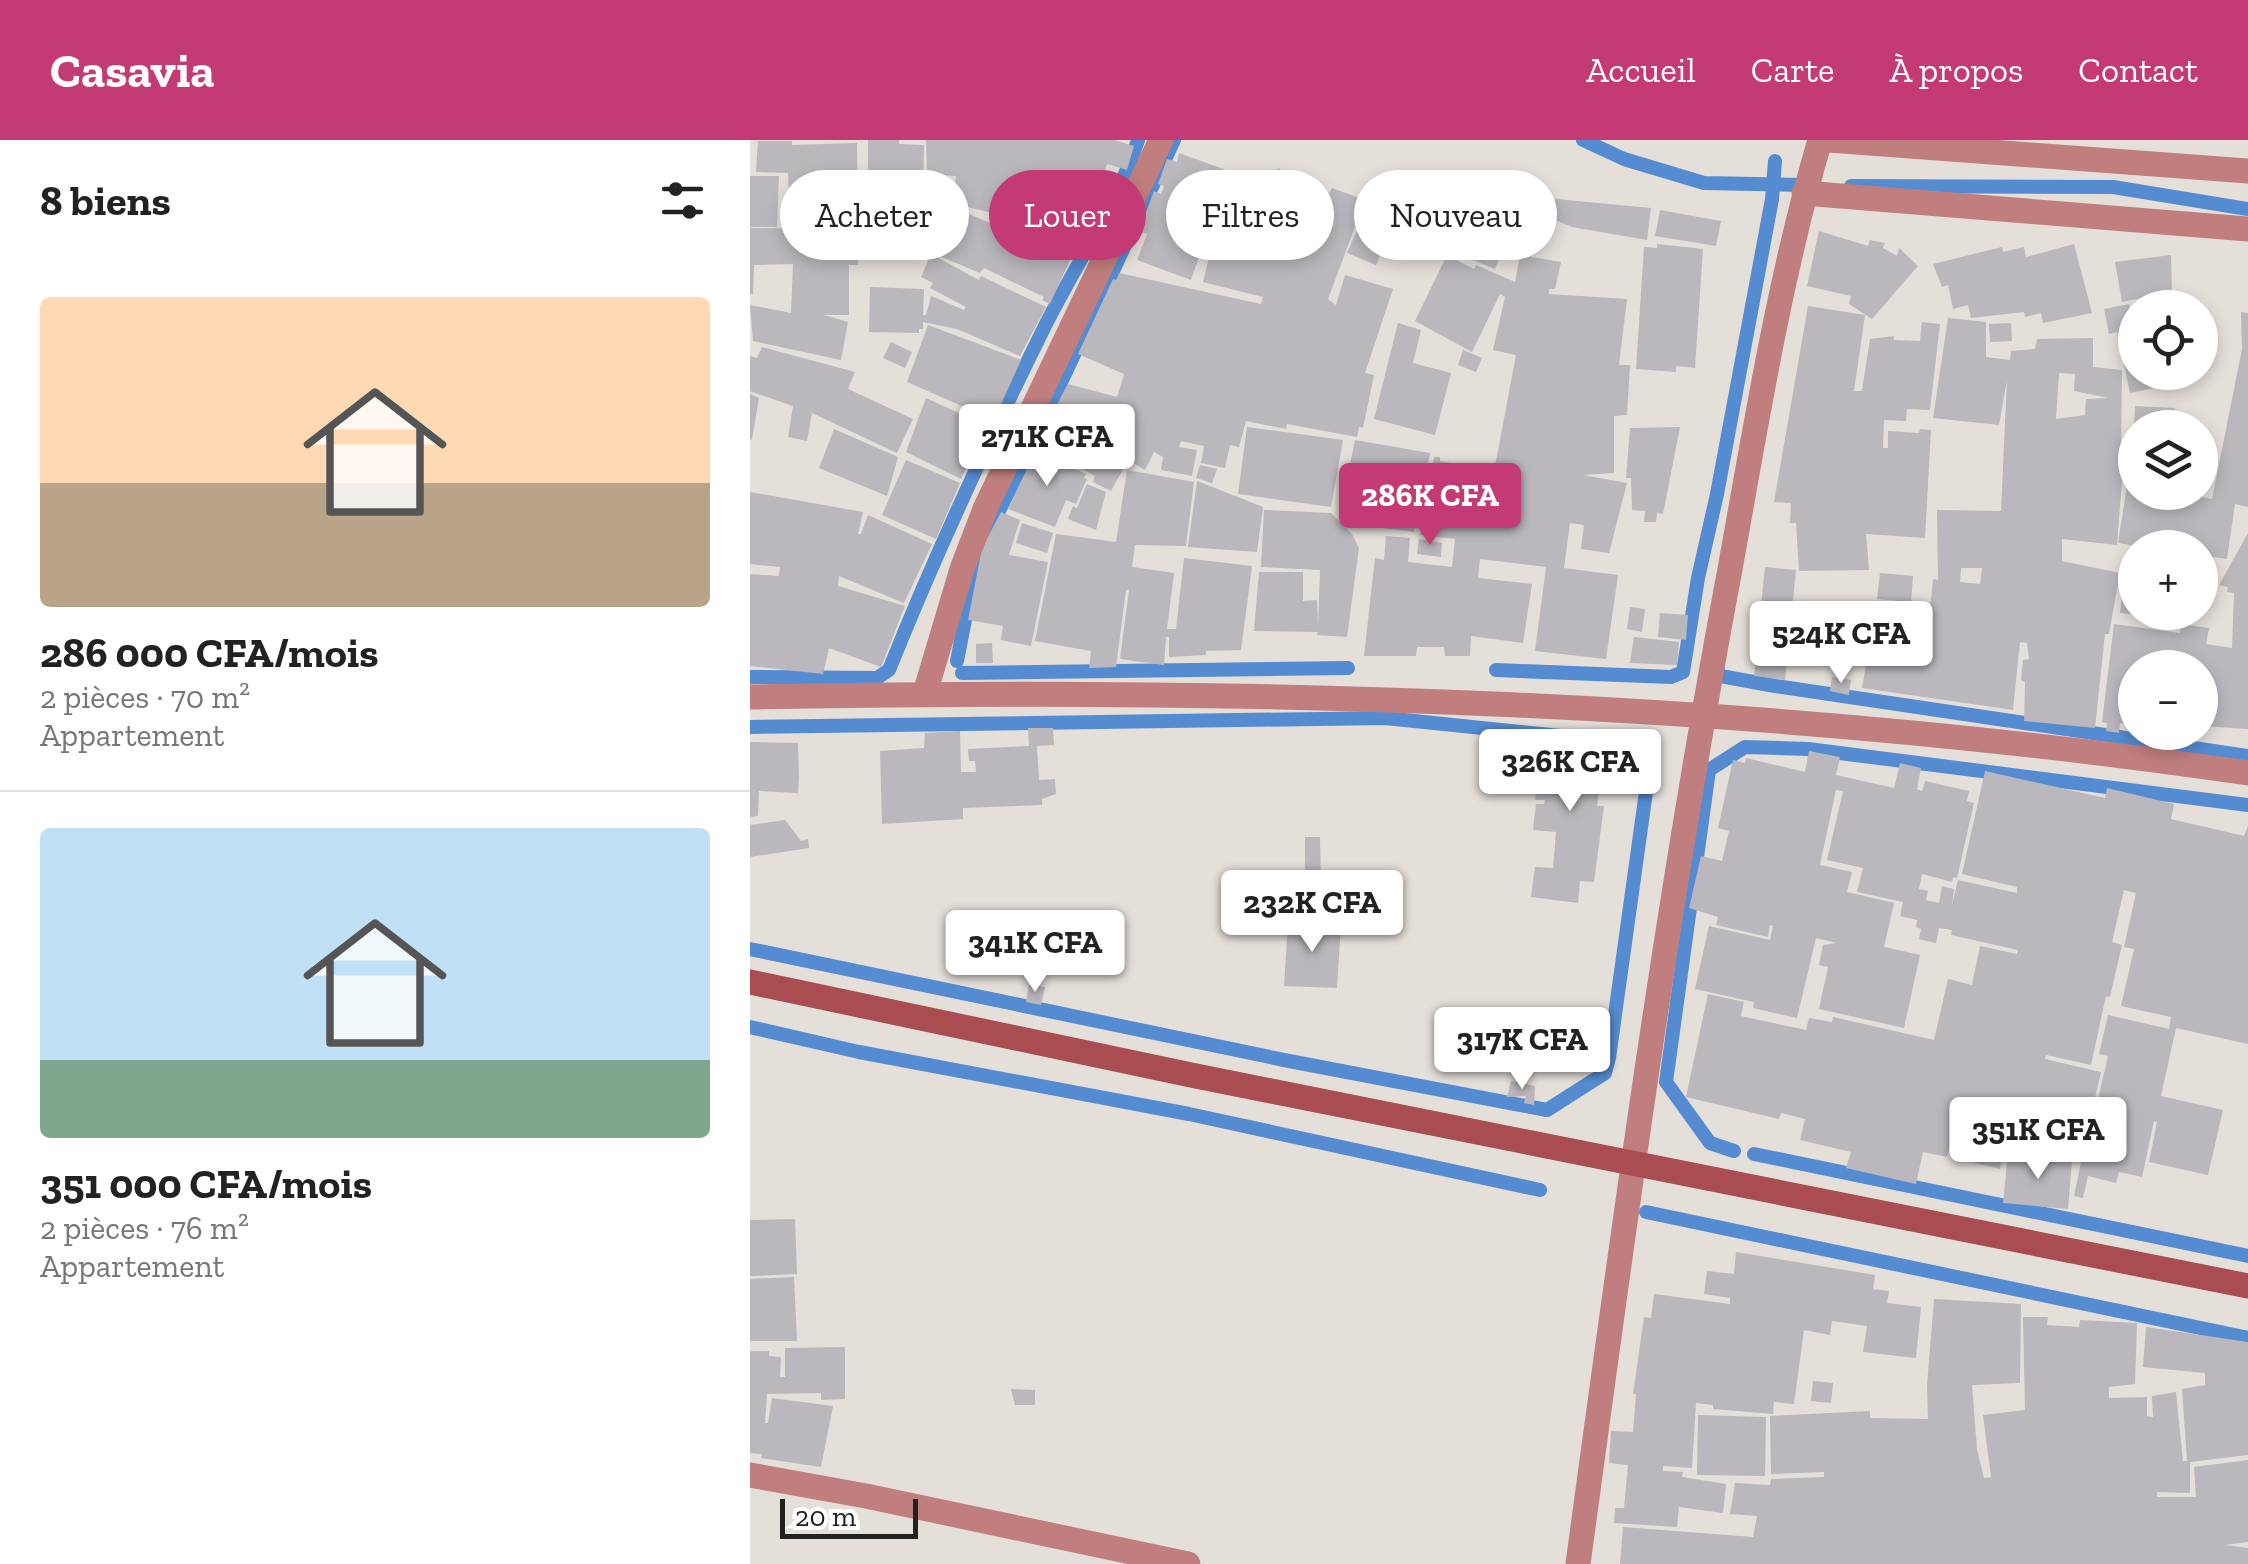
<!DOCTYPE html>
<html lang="fr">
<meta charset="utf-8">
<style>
body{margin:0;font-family:"Zilla Slab",serif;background:#f6f6f6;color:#222;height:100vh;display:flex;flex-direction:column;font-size:38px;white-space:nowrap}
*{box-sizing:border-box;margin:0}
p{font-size:32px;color:#767676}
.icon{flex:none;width:55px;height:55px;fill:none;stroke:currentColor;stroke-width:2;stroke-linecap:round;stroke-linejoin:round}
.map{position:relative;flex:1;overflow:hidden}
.details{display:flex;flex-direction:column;background:#fff;width:750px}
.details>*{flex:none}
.guide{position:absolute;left:30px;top:30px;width:950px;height:90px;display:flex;gap:20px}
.buttons{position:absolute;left:1368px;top:150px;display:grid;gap:20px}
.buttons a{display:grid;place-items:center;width:100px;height:100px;border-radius:50%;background:#fff;box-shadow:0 5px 15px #0003;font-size:50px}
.scale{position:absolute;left:30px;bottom:25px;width:138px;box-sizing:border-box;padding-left:10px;border:5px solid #23211f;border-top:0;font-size:28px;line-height:35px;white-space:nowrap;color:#23211f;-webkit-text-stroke:8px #fff;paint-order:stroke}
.price{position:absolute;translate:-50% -85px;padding:0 22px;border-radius:10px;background:#fff;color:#222;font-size:32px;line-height:65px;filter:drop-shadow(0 2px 5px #0008)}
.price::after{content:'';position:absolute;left:50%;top:60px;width:30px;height:22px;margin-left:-15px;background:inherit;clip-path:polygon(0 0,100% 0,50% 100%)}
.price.current{background:#c43a74;color:#fff}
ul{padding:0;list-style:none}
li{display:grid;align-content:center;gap:20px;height:530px;padding:0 40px}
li+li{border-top:2px solid #e0e0e0}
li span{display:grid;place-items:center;height:310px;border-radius:10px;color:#555}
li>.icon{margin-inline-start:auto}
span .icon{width:180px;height:180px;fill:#fffc;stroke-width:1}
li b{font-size:42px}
h2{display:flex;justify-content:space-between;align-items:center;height:120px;padding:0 40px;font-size:42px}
.tag{padding:0 35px;border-radius:45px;background:#fff;box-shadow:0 5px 15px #0003;font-size:35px;line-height:90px}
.tag.current{background:#c43a74;color:#fff}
header{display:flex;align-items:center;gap:60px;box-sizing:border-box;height:140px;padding:0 50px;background:#c43a74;color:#fff}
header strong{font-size:48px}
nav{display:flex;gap:55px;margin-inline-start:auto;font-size:35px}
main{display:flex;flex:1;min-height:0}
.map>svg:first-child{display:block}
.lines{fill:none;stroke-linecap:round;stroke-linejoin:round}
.stream{stroke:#558bd0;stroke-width:14}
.building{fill:#bab7bd;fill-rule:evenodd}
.street{stroke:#c07f7e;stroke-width:25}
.secondary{stroke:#a94d50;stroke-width:25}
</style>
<header>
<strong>Casavia</strong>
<nav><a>Accueil</a><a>Carte</a><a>À propos</a><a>Contact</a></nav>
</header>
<main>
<section class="details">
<h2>8 biens<svg class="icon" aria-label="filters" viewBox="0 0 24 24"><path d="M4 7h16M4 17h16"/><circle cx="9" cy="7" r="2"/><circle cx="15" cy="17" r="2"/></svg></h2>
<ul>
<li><span style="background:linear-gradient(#ffd9b3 60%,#b9a48a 0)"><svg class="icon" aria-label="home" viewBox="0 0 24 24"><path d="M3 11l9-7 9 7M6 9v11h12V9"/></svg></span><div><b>286 000 CFA/mois</b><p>2 pièces · 70 m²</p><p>Appartement</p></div></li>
<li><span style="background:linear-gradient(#bfe0f5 75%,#7fa58c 0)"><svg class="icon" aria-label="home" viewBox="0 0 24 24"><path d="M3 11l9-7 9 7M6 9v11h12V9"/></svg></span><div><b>351 000 CFA/mois</b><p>2 pièces · 76 m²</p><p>Appartement</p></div></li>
</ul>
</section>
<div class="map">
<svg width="1498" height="1424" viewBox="0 0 1498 1424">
<rect width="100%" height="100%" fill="#e5dfda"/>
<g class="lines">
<g class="stream">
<path d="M833,0L874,19L954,43L1059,45"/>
<path d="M1101,46L1363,47L1498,69"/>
<path d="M235,399L286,296L424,0"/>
<path d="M207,521L227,418"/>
<path d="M968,527L965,535L1025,546L1498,616"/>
<path d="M746,530L921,537L933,532L948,438L967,354L1022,59L1025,21"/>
<path d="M212,533L598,528"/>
<path d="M0,537L127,538L139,530C185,415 238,301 293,190C324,127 366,67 388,0"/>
<path d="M0,587L635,578L899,605V630L859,918L855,933L797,970L539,921L0,809"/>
<path d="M0,887L109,912L439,974L790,1050"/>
<path d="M984,1011L960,1003L916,942L959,630L995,607L1058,609L1498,665"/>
<path d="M1004,1014L1498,1116"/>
<path d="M896,1072L1498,1198"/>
</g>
</g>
<g class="building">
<path d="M118,0H149V4L174,5L173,60L118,58Z"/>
<path d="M176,0H364L384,6L377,30L357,24L350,49L325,104L264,78L204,64L206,36L177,34Z"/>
<path d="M8,1H42V5L107,3L108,81L40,83L38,33L6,32Z"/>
<path d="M429,13L509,42L506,50L509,52L515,34L524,37L528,28L533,31L531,37L578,56L582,48L615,60L578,159L586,165L595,135L643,149L615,233L624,235L613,288L609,287L607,297L537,284L536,289L496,281L489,307L480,305L475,328L451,323L454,306L431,301L429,307L447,310L442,336L411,330L413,317L404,312L395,330L378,320L361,351L343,342L345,336L286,303L318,244L367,257L374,234L328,214L363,139L367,140L369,133L511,164L513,157L453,142L471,67L467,66L441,140L387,120L397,94L389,91L404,51L411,54L414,46L408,44L417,19L427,22Z"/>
<path d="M0,36H29L27,87H0Z"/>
<path d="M806,59L901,68L897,100L822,87L795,76L802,60Z"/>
<path d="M155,62L158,87L122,92L119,67Z"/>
<path d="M197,65L252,88L255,81L326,107L300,164L292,160L294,157L234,128L230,133L189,116L193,107L183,103Z"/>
<path d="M618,65L654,80L643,104L636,101L626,125L597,113Z"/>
<path d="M910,70L971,81L966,106L905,96Z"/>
<path d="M707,73L766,77L745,129L690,107Z"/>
<path d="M0,88L108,89V125H99V175H74L98,182L91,220L3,201L0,165L41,173L43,124L4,125L3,154H0Z"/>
<path d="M1069,91L1118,106L1120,100L1135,103L1133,108L1147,116L1149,108L1168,126L1122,179L1099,164L1101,156L1057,146Z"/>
<path d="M907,104L953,109L945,228L926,226V232L886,229L894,107L907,108Z"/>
<path d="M1324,104L1342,173L1293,183L1291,173L1275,177L1274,172L1221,178L1218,165L1203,169L1198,145L1192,147L1183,124L1252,107L1253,112L1274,107L1276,117Z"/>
<path d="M181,114L229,140L231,136L296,167L270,216L207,189L173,182V189H169V193L119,192L120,147L174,149L173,175H176L181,156L214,170L216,167L180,148L183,143L171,137Z"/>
<path d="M697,115L724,129L726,125L765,142L770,115L811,122L805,149H799V154L877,159L869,225H880L877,275L864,276V333L833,335L877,343L859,413L831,409L834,385L820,383L814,428L868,435L856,519L785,511L796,427L730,419L728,438L782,444L773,503L721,496L720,516H695L694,507H667L666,516H614L625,418L634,420L636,396L660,398L658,422L702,427L705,399L670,395L684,317H690V321L718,326L714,342L740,346L747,316L766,215L743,210L755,157L750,154L722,212L665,181Z"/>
<path d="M1421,115L1422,152L1372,162L1365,122Z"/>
<path d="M1379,164L1384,187L1379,189L1381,194L1385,193V232H1446L1447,239L1380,253L1367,192L1359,194L1354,169Z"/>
<path d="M1058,166L1115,175L1104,251H1112L1120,199L1144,196V200L1170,201L1172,182L1190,184L1180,270L1157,269L1156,281L1134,280L1133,308H1138V291L1169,293L1170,289L1181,290L1175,398L1116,394L1119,430L1049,431L1046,383H1040L1041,363L1024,362Z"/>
<path d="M1491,172L1498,173V367L1485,364L1477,419L1450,415V408H1399L1368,403L1380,326L1385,327V352H1431L1462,359L1492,209Z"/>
<path d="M1198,178L1236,182V217L1260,220L1261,211L1285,209L1287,199L1343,198V227L1372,230L1371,315H1374L1367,405L1312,399V421L1370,433L1359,494H1355L1345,588L1274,581L1275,542L1271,540L1273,520L1279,519L1277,503L1270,502L1263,570L1112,548L1125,474L1179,480L1183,439L1188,440L1187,370L1251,371L1257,240L1249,285L1183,278ZM1309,233L1325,234L1324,251L1359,258L1336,259L1335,275L1306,279ZM1211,428H1232L1230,444L1210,442Z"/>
<path d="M648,183L671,190L663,223L701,233L685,295L624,279Z"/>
<path d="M1261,183L1262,201L1240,202L1239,184Z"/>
<path d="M178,185L271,220L244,280L157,242Z"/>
<path d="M141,202L162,212L155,228L133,218Z"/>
<path d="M12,207L105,232L98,249L163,279L147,313L62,273L57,301L38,297L43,266L0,251V216L7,218Z"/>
<path d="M713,210L732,218L726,232L708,225Z"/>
<path d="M0,254L9,258L2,299H0Z"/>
<path d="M176,258L235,285L211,339L156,312Z"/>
<path d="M1385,266L1425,268L1419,288H1384Z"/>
<path d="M497,287L593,300L581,367L488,354Z"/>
<path d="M930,287L913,374L907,373L906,382H894L895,371L882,370L881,338H876L880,288Z"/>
<path d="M84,289L148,317L137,356L69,328Z"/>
<path d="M605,300L680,313L664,392L616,386L618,373L591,368Z"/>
<path d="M286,310L336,334L334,338L337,339L326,364L316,360L305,387L258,369Z"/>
<path d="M156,320L210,343L186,399L132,375Z"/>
<path d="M450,325L467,329L462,343L446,338Z"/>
<path d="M377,330L444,342L436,406L385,405L382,427L424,433L417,489H426L434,418L502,426L491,510L456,511V515L419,517V497H416L414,525L370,519L379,450H376L366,527L339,528L341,511L285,501L306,394L366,402Z"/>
<path d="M447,341L513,367L507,412L438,407Z"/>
<path d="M337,344L356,352L346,390L318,379L323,366L327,368Z"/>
<path d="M0,352L113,372L108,394H111L118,375L182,404L154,463L89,436L88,446L155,466L131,527L79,508L73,534L0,526V434L29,436L30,427L0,424Z"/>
<path d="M514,370L581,373L602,394L609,408L597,497L567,495L568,492L504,491L509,432H553V461L567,460L568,486L570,430L511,427Z"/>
<path d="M251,372L270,380L259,415L298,422L281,506L251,500L253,486L218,480L232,408Z"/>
<path d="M272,383L303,393L297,413L266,403Z"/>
<path d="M1498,393V589L1450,586V528H1385V586L1370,583L1369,593L1356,591L1357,583L1352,582L1364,484L1430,493L1431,484L1459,488L1456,504L1482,508L1484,453L1477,452L1478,447L1469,445Z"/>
<path d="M669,399L692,403L691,417L667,414Z"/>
<path d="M1377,411L1385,412V472H1428L1427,480L1370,473Z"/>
<path d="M1015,427L1046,430L1035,540L1004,536Z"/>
<path d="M1450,431L1461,433L1452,477L1450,476Z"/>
<path d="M1130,433L1163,436L1161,462L1127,459Z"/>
<path d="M880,467L895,469L892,492L877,489Z"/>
<path d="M910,473L938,475L936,500L908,497Z"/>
<path d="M884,497L929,502L927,525L880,523Z"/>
<path d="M242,503L243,523H226V504Z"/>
<path d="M1082,537L1101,540L1099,555L1080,551Z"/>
<path d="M278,588H303L304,605L287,606L289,640L305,639L306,654L292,659V665L213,668V679L132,684L130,611L174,608L175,593L210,591L211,632H226L225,621H219L218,609L279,606Z"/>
<path d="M791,598L853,605L852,611L866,613L863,636L851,635L847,666H854L844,742L830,741L828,763L781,757L785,727L803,728L806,692L783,690L786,664H794L795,660H785Z"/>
<path d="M0,602L48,603L49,637L48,653L9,651L8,676L0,677Z"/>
<path d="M1059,611L1090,617L1086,635L1144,648L1150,623L1171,628L1167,649L1172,651L1175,641L1219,651L1217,661L1224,663L1207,738L1203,737L1202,742L1172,734L1169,749L1178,751L1176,760L1189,763L1192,746L1204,749L1202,765L1208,740L1267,753V747L1212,734L1235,631L1355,658L1357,648L1424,664L1421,679L1494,696L1498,686V904L1426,888L1411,956L1473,970L1458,1035L1399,1022L1407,982L1404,981L1392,1037L1369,1032L1366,1043L1338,1036L1333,1058L1324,1056L1332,1017L1256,999L1250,1029L1200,1017L1203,1004H1200L1197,1017L1173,1012L1166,1044L1096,1028L1101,1012L1050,1000L1055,979L1031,973L1029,979L936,957L958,854L994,862L991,876L1056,890L1059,878L1082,882L1083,877L1184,900L1198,839L1222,845L1230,806L1267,814L1268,810L1201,795L1202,790L1189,788L1186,803L1169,799L1171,789L1166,787L1167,780L1150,776L1153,762L1107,752L1113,728L1077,720L1093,651L1086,650L1070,725L1102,732L1097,752L1144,763L1134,807L1170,815L1154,888L1069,869L1078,827L1069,825L1073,805L1087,803L1066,798L1047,878L1003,868L1004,862L945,849L959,786L1020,800L1023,786L1020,785L1018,797L966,785L968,777L939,768L951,716L972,721L979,691L968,688L983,620L995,623L996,618L1055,632ZM1374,750L1386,753L1374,807L1384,809L1371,866L1421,877L1419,889L1358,875L1349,914L1358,916L1346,968L1373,974L1371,986L1340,979L1351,932L1295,919L1296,915L1341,925L1356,856L1360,857L1372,805L1362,802Z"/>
<path d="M35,680L51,701L58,699L59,708L0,717V685Z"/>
<path d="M555,697H570L571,739H555Z"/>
<path d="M538,781L591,784L587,848L534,846Z"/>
<path d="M279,845L295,847L291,865L276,862Z"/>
<path d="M761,941L785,946L784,965L774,963L776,956L757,957Z"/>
<path d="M1258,1014L1322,1020L1318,1069L1253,1063Z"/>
<path d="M45,1079L47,1134L0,1136V1080Z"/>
<path d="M986,1112L1125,1135L1123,1149L1139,1151L1137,1163L1171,1167L1166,1218L1113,1212L1117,1186L1082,1181L1080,1195L1054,1190L1044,1264L1024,1262L1023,1274L963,1269V1265L946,1263L942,1328L913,1326V1331L933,1332L932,1337L976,1344L973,1373L929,1367L927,1387L864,1383L865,1368H874L878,1325L859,1323L861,1291L883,1292L886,1254H883L894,1177L901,1178L904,1154L980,1164V1158L954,1154L957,1131L984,1134Z"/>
<path d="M44,1137L47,1201H0V1139Z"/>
<path d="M1184,1159L1271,1164L1270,1243L1222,1245L1227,1309L1234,1338L1241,1337L1233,1275L1275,1270L1273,1177H1298L1297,1185L1329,1187L1330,1180L1387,1183L1385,1244L1359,1247V1258L1397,1257V1276L1403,1277L1402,1256L1426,1252L1433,1321H1437L1432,1249L1455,1245V1233L1393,1227L1396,1187L1498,1202V1315L1440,1322V1353L1407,1352V1357H1446L1444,1327L1498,1320V1402L1475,1405L1498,1408V1424H870L873,1387L1003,1397L1007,1376L980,1374L985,1343L1020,1345L1021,1339L1074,1337V1332L1021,1334L1020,1276L1120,1271V1278L1178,1279L1177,1245Z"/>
<path d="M95,1207V1259L71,1260V1253L17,1254L15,1283H18L22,1258L83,1266L71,1327L11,1318L12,1314L0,1313V1211H19V1216L31,1217L30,1237H35V1208Z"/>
<path d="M1063,1241L1083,1243L1081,1263L1061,1261Z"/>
<path d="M261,1249L285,1250V1265H265Z"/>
<path d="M948,1275L1016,1277L1015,1336L947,1335Z"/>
</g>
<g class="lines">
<g class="street">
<path d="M1079,0L1498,31"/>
<path d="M1054,53L1498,89"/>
<path d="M175,553L212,429L235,369L411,0"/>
<path d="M0,557C500,547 1003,561 1498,633"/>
<path d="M0,1335L116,1356L438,1424"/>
<path d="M828,1424C873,1091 918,759 980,429C1006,285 1029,140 1070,0"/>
</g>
<path class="secondary" d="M0,842L441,935L1498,1146"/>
</g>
</svg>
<div class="buttons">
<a><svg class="icon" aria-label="locate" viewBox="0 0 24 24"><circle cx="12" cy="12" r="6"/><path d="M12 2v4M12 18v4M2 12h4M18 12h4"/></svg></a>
<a><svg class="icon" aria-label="layers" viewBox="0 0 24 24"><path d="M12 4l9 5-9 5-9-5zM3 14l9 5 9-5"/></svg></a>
<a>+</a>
<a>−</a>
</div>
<div class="scale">20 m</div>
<b class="price" style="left:297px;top:349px">271K CFA</b>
<b class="price current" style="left:680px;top:408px">286K CFA</b>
<b class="price" style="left:1091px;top:546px">524K CFA</b>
<b class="price" style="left:820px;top:674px">326K CFA</b>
<b class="price" style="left:562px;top:815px">232K CFA</b>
<b class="price" style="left:285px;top:855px">341K CFA</b>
<b class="price" style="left:772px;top:952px">317K CFA</b>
<b class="price" style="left:1288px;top:1042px">351K CFA</b>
<div class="guide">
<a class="tag">Acheter</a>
<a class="tag current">Louer</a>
<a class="tag">Filtres</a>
<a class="tag">Nouveau</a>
</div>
</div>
</main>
